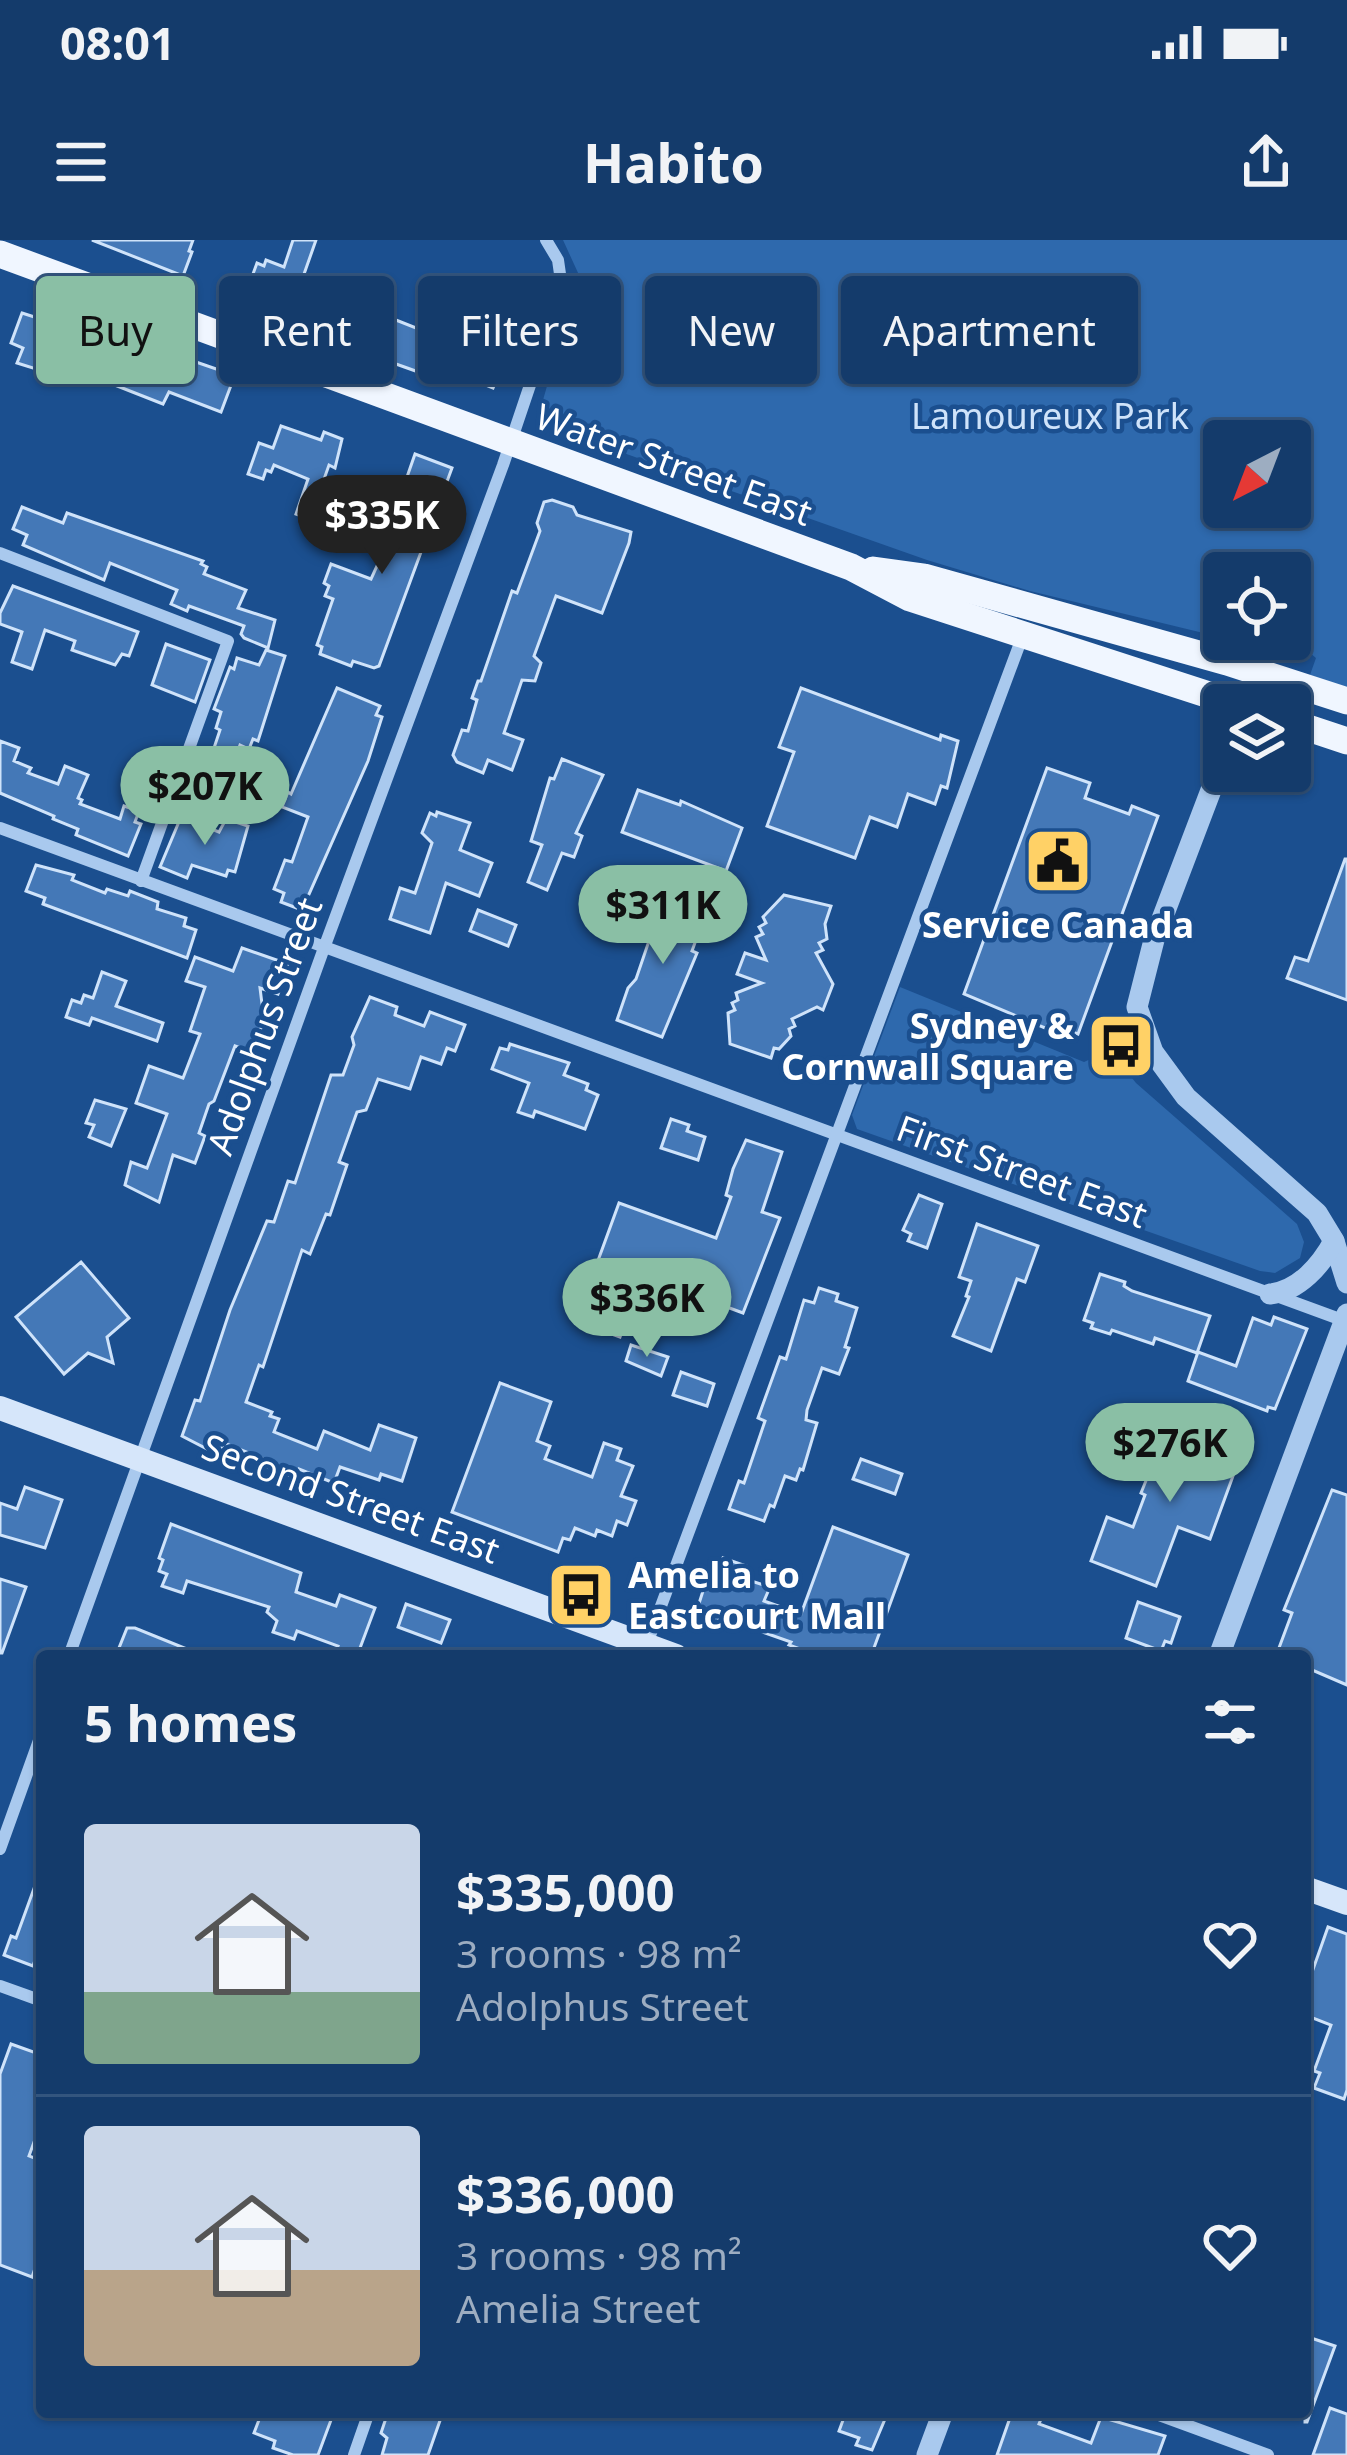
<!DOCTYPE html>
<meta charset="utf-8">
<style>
body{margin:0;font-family:"Noto Sans",sans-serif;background:#214673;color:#f1f3f6;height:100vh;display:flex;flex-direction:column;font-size:45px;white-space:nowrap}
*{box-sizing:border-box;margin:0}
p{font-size:39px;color:#9dadc1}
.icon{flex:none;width:66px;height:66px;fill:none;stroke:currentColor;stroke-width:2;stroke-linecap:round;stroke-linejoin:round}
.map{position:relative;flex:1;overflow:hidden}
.drawer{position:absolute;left:36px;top:1410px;width:1275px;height:768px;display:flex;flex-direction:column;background:#143b6b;border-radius:12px;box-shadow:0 3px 9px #0004,0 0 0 3px #33557e}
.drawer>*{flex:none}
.hud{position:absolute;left:36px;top:36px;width:1275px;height:108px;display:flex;gap:24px}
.needle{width:78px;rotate:222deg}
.buttons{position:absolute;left:1203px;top:180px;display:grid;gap:24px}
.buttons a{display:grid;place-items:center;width:108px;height:108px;border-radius:12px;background:#143b6b;box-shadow:0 3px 9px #0004,0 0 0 3px #33557e;font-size:60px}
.price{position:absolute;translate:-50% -102px;padding:0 27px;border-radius:42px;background:#8abfa5;color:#111;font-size:39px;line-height:78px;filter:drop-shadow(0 3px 6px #0008)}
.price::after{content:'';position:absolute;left:50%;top:72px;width:36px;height:27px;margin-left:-18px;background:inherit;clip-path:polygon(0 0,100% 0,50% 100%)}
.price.on{background:#222;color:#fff}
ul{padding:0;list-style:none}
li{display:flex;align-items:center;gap:36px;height:300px;padding:0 48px}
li+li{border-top:3px solid #33557e}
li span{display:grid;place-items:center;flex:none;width:336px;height:240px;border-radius:12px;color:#555}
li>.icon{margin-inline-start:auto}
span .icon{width:144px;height:144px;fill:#fffc;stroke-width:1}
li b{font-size:51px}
h2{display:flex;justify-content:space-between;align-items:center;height:144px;padding:0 48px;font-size:51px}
.chip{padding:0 42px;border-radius:12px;background:#143b6b;box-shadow:0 3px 9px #0004,0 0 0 3px #33557e;font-size:42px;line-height:108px}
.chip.on{background:#8abfa5;color:#111}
.status{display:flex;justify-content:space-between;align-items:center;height:84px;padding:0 60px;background:#143b6b;direction:ltr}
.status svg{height:33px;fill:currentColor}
header{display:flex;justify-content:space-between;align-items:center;height:156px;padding:0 48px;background:#143b6b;font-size:54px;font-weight:700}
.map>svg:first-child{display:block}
.green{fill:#2e69ad;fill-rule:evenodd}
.building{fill:#4478b7;stroke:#cfe3fa;stroke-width:3}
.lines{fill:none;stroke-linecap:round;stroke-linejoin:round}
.minor{stroke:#a9c9ee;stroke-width:12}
.tertiary{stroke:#a9c9ee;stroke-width:21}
.secondary{stroke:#d6e6fa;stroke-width:24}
.primary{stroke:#f0f6ff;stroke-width:27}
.labels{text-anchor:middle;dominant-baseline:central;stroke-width:9;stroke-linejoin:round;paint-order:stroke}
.park-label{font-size:36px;fill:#cfe3fa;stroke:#1b4f8f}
.street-label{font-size:36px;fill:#fff;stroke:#1b4f8f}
.poi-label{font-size:36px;font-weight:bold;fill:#fff;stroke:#1b4f8f}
</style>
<div class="status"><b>08:01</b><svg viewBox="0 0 49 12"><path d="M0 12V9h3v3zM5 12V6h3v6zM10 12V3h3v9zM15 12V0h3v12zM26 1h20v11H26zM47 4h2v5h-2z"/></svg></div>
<header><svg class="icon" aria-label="menu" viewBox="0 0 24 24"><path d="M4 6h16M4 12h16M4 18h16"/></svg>Habito<svg class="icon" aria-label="share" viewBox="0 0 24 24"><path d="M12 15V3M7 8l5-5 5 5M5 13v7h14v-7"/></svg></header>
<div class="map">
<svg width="1347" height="2215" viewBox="0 0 1347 2215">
<rect width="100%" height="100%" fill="#1b4f8f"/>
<g class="green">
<path d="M563,0H1347V448L1310,435L1316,418L1310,413L1296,419L1286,409L1237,399H1290V333H1224V398L1030,351L927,320L547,186L543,160L579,35ZM1224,201H1290V267H1224Z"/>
<path d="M900,747L1084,822L1115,808L1120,823L1136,843L1297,984L1304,1002L1300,1018L1275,1033L1260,1031L857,889L852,875Z"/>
</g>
<g class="building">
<path d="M92,0H193L189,11L192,12L183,36Z"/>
<path d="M293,0H316L303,37L341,55L338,65L350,69L339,102L284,83L286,77L243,61L257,23L264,26L266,20L284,27Z"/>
<path d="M468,38L531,56L493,148L461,135L483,78L457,68Z"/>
<path d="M22,73L81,92L82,89L102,96L100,101L163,123L167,112L228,133L233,140L221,172L169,152L163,164L41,116L36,129L17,123L23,108L11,103Z"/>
<path d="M419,79L442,86L424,134L382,119L396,80L416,88Z"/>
<path d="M281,186L321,200L324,192L342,199L335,228L329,225L310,279L296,274L308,239L274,225L271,232L266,230L263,239L248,234L259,203L273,208Z"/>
<path d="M415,214L452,228L379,426L374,428L353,421L351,426L320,414L322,407L317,405L333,359L325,356L329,346L324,343L331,324L371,339L408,259L414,239L407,237Z"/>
<path d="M552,260L573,267L577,275L631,292L629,303L602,373L556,356L534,416L541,423L535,441L522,440L504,493L523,500L512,530L488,520L483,533L457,522L453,515L462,490L468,491L477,460L472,458L478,441H481L512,351L517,353L540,291L537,283L544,262Z"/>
<path d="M22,267L63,283L67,273L203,321L201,324L207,327L204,334L246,350L238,368L275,380L268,408L244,398L241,394L244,386L189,366L187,371L171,364L177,350L110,323L104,340L23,305L27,295L13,289Z"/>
<path d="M13,346L138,392L129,416L122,414L115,425L72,410L75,401L45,390L32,429L12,422L22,392L0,384V373Z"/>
<path d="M166,404L210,420L195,462L152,445Z"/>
<path d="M266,410L285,416L258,501L253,499L249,509L240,505L229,534L208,526L220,490L216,488L221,472L214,469L230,427L234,429L237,418L259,425Z"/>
<path d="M337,448L380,466L376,475L382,477L368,521L302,670L281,662L284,653L274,649L285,620L292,622L308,577L282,567L288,552L291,554Z"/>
<path d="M801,448L940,500L941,495L958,501L947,548L941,546L935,564L908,554L897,587L870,577L855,618L767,586L794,512L779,507Z"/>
<path d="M0,501L19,508L14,521L31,528L28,533L58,544L65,526L88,535L78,558L82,560L80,564L120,579L124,566L139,571L135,582L141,584L128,616L76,595L78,589L53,579L54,576L0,553Z"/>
<path d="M562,519L603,535L576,593L582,596L574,617L562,613L547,650L528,642L542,605L531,601L550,538L554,539Z"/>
<path d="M1047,528L1090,543L1085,558L1129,574L1132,566L1158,576L1078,794L1059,787L1057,793L964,754Z"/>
<path d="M638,550L680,565L681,561L742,588L726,631L622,592Z"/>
<path d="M437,572L470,583L460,610L492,623L479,656L446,643L430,693L390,679L400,648L415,653L432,603L422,593L430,573L436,576Z"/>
<path d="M181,577L219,592L226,579L248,586L235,632L228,630L226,636L192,625L187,638L160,627Z"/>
<path d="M1345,619H1347V760L1287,738L1295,717L1308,721Z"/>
<path d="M36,625L74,635L72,640L105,653L107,649L128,656L130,651L158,662L157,669L186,678L184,686L196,690L187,718L43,664L45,658L26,651Z"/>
<path d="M664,655L707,670L692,711L697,713L662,797L617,780L628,748L636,739L650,698L651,686Z"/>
<path d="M784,655L831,666L825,684L827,699L819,703L823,710L816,713L833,744L823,770L817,767L792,779L795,786L789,789L791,796L779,809L774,808L771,818L730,804L728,773L735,770L732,763L738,760L736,753L762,743L737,734L745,713L766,720L756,697L763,694L759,687L766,683L763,677Z"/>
<path d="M478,670L516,685L508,706L470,691Z"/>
<path d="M242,708L288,724L278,754L260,748L264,780L252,812L235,806L214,861L209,864L199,893L205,896L195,923L173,915L159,962L125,945L131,922L147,928L167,874L136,863L149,826L183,838L200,794L190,791L205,747L186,741L195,717L233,731Z"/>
<path d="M102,732L126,741L116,766L163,783L157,801L92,778L89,785L66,777L72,760L81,763L84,755L93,758Z"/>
<path d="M370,757L397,767L395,775L424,786L430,772L465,785L455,811L447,808L441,824L421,817L410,849L378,839L366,870L357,872L339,922L347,925L330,975L326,974L310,1014L302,1010L263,1127L259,1125L246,1162L272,1172L270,1176L279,1179L274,1192L317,1209L324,1191L370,1210L379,1185L416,1198L402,1241L381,1234L379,1240L340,1227L334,1243L299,1229L296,1238L267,1227L269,1221L224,1203L221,1210L212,1207L211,1211L182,1196L195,1160L200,1161L230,1070L267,981L274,982L288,941L295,943L331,835H343L354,805L352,797Z"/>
<path d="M510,804L569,823L564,835L588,844L586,850L598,855L585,889L535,871L533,877L518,872L529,843L492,829L500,808L508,810Z"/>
<path d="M95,860L126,869L111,906L89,897L94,885L86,883Z"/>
<path d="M671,879L689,885L687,891L705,897L698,920L661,908Z"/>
<path d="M746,900L782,912L762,972L780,978L743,1073L643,1036L620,1097L576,1081L619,963L716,998L731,957L726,955L733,929Z"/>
<path d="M919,955L942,964L927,1008L908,1001L911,994L903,990Z"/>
<path d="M977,984L1038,1006L1025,1042L1017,1039L991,1111L953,1096L969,1057L966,1056L971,1041L959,1037Z"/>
<path d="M81,1022L129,1078L107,1097L113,1123L88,1113L64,1134L16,1077Z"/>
<path d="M1100,1034L1125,1042L1124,1046L1132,1051L1210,1076L1197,1113L1155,1098L1153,1104L1112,1090L1110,1094L1091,1088L1093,1083L1084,1080Z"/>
<path d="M819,1048L838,1054L836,1061L857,1068L845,1107L849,1108L839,1134L822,1128L807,1170L806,1180L817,1183L803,1230L800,1229L796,1240L785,1236L774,1267L770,1265L764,1281L729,1269L739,1241L744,1243L765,1181L758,1178L780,1117L786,1119L804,1060L814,1063Z"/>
<path d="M1274,1077L1307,1089L1275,1169L1268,1167L1267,1171L1188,1141L1198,1112L1236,1126L1253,1078L1271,1085Z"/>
<path d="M631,1105L668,1117L661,1136L626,1121Z"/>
<path d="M681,1132L714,1144L707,1166L673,1155Z"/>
<path d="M500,1143L551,1162L537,1201L550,1206L545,1219L592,1237L604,1203L621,1209L617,1220L633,1226L621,1256L636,1261L627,1285L617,1281L612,1296L597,1290L595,1296L575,1288L570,1300L563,1298L558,1312L452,1272Z"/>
<path d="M1169,1184L1238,1210L1233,1224L1237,1225L1210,1299L1178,1287L1156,1346L1091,1321L1107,1277L1133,1287L1145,1255L1141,1253Z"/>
<path d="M861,1219L902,1234L895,1254L853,1239Z"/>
<path d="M25,1247L62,1260L45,1308L0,1295V1263L17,1269Z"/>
<path d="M1332,1250L1347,1255V1445L1305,1427V1416H1276L1292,1373L1284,1370Z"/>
<path d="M171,1284L301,1333L296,1352L336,1366L340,1355L375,1368L357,1416L335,1413L338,1406L297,1391L294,1399L273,1392L277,1381L267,1372L269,1367L187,1341L183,1353L162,1346L167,1334L159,1331L163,1320L159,1318Z"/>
<path d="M833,1287L908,1315L871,1416H819L789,1405L791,1402L720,1377L717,1384L695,1376L710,1329L718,1332L723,1318L746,1326L742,1338L770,1347L764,1361L801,1374Z"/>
<path d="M0,1339L26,1347L2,1413H0Z"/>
<path d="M1138,1362L1180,1377L1171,1403L1165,1401L1161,1411L1126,1398Z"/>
<path d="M406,1364L450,1380L441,1403L398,1387Z"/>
<path d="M127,1388H135L204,1416H140L119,1408Z"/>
<path d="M40,1632L42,1713L38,1711L33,1726L4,1715L11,1696L16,1698Z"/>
<path d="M1328,1687L1347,1694V1850L1344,1859L1314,1848L1320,1833L1314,1831L1331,1785L1305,1775V1752Z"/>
<path d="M11,1804L42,1815V1880L29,1916L42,1921V2008L32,2037L0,2025V1834Z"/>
<path d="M1305,2096L1335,2106L1307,2182H1305Z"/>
<path d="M1330,2168L1347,2174V2215H1313Z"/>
<path d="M262,2172H334L318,2215H293L273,2208L275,2201L254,2193Z"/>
<path d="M388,2172H443L428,2215H382L387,2198L381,2193Z"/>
<path d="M846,2172H888L872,2210L856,2205L859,2198L839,2191Z"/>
<path d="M1012,2172H1044L1039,2184L1091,2203L1101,2177L1165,2196L1158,2215H997Z"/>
</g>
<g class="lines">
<g class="minor">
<path d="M0,313L228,401L141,641"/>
<path d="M0,588L1345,1081"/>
<path d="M645,1409L1023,395"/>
<path d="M69,1416L324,708L503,225L555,71L561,41L558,20L546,0"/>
<path d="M0,1609L42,1492"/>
<path d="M0,1746L42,1761"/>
<path d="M1151,2172L1268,2215"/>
<path d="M354,2215L369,2172"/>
</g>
<g class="tertiary">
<path d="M1224,516L1154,700L1137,767L1153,812L1186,857L1317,973L1334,1001L1347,1043"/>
<path d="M1270,1054C1299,1051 1321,1025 1334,1001"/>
<path d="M1219,1416L1347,1074"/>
<path d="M927,2215L943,2172"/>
</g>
<g class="secondary">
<path d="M0,1168L676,1416"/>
<path d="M1305,1648L1347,1663"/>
</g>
<g class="primary">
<path d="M0,14L851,327L910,358L1240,465"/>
<path d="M873,330L924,337L1227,422L1347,461"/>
<path d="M1290,482L1347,501"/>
</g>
</g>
<defs>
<g id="civic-square" transform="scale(3.45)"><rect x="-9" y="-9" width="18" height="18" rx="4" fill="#ffd166" stroke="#1b4f8f"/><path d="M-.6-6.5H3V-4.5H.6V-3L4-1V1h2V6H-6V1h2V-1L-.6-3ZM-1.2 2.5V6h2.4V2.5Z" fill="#111"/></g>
<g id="bus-square" transform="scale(3.45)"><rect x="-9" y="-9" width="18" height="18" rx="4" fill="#ffd166" stroke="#1b4f8f"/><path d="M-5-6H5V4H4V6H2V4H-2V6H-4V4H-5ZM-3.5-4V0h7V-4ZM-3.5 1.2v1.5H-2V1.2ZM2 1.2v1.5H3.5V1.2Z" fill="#111"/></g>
</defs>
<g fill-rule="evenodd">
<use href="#civic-square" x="1058" y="621"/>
<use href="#bus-square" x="1121" y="806"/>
<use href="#bus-square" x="581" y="1355"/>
</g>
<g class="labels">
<g class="park-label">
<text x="1050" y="175">Lamoureux Park</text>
</g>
<g class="street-label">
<text transform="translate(674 224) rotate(20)">Water Street East</text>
<text transform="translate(264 786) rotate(-70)">Adolphus Street</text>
<text transform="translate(1022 931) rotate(20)">First Street East</text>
<text transform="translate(351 1258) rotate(20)">Second Street East</text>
</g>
<g class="poi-label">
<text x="1058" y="684">Service Canada</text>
<text x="1074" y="785" text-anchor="end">Sydney &amp;<tspan x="1074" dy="41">Cornwall Square</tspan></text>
<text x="628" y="1334" text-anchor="start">Amelia to<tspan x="628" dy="41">Eastcourt Mall</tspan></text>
</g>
</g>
</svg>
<div class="buttons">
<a><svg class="needle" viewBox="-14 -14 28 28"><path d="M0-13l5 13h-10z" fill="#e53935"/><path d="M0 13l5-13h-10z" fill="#9dadc1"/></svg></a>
<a><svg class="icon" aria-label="locate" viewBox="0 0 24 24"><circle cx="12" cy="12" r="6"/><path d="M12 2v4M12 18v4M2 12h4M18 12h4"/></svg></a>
<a><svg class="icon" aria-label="layers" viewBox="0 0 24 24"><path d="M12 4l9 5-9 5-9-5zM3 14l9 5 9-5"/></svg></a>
</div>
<b class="price on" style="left:382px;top:337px">$335K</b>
<b class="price" style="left:205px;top:608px">$207K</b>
<b class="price" style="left:663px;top:727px">$311K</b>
<b class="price" style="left:647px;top:1120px">$336K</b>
<b class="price" style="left:1170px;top:1265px">$276K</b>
<div class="hud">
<a class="chip on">Buy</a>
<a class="chip">Rent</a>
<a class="chip">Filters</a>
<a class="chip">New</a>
<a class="chip">Apartment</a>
</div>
<section class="drawer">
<h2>5 homes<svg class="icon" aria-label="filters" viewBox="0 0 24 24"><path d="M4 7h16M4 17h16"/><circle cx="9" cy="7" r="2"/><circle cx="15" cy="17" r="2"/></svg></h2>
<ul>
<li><span style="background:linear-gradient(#c9d6e8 70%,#7fa58c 0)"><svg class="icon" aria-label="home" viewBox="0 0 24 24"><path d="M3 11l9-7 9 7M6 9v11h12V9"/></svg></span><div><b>$335,000</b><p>3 rooms · 98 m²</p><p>Adolphus Street</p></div><svg class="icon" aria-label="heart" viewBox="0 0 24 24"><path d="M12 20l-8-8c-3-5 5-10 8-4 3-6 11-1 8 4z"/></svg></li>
<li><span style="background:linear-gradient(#c9d6e8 60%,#b9a48a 0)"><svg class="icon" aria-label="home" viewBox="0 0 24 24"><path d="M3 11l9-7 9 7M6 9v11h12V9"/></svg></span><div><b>$336,000</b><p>3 rooms · 98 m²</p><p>Amelia Street</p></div><svg class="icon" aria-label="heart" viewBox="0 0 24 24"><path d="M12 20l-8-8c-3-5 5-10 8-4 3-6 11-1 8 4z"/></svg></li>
</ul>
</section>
</div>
